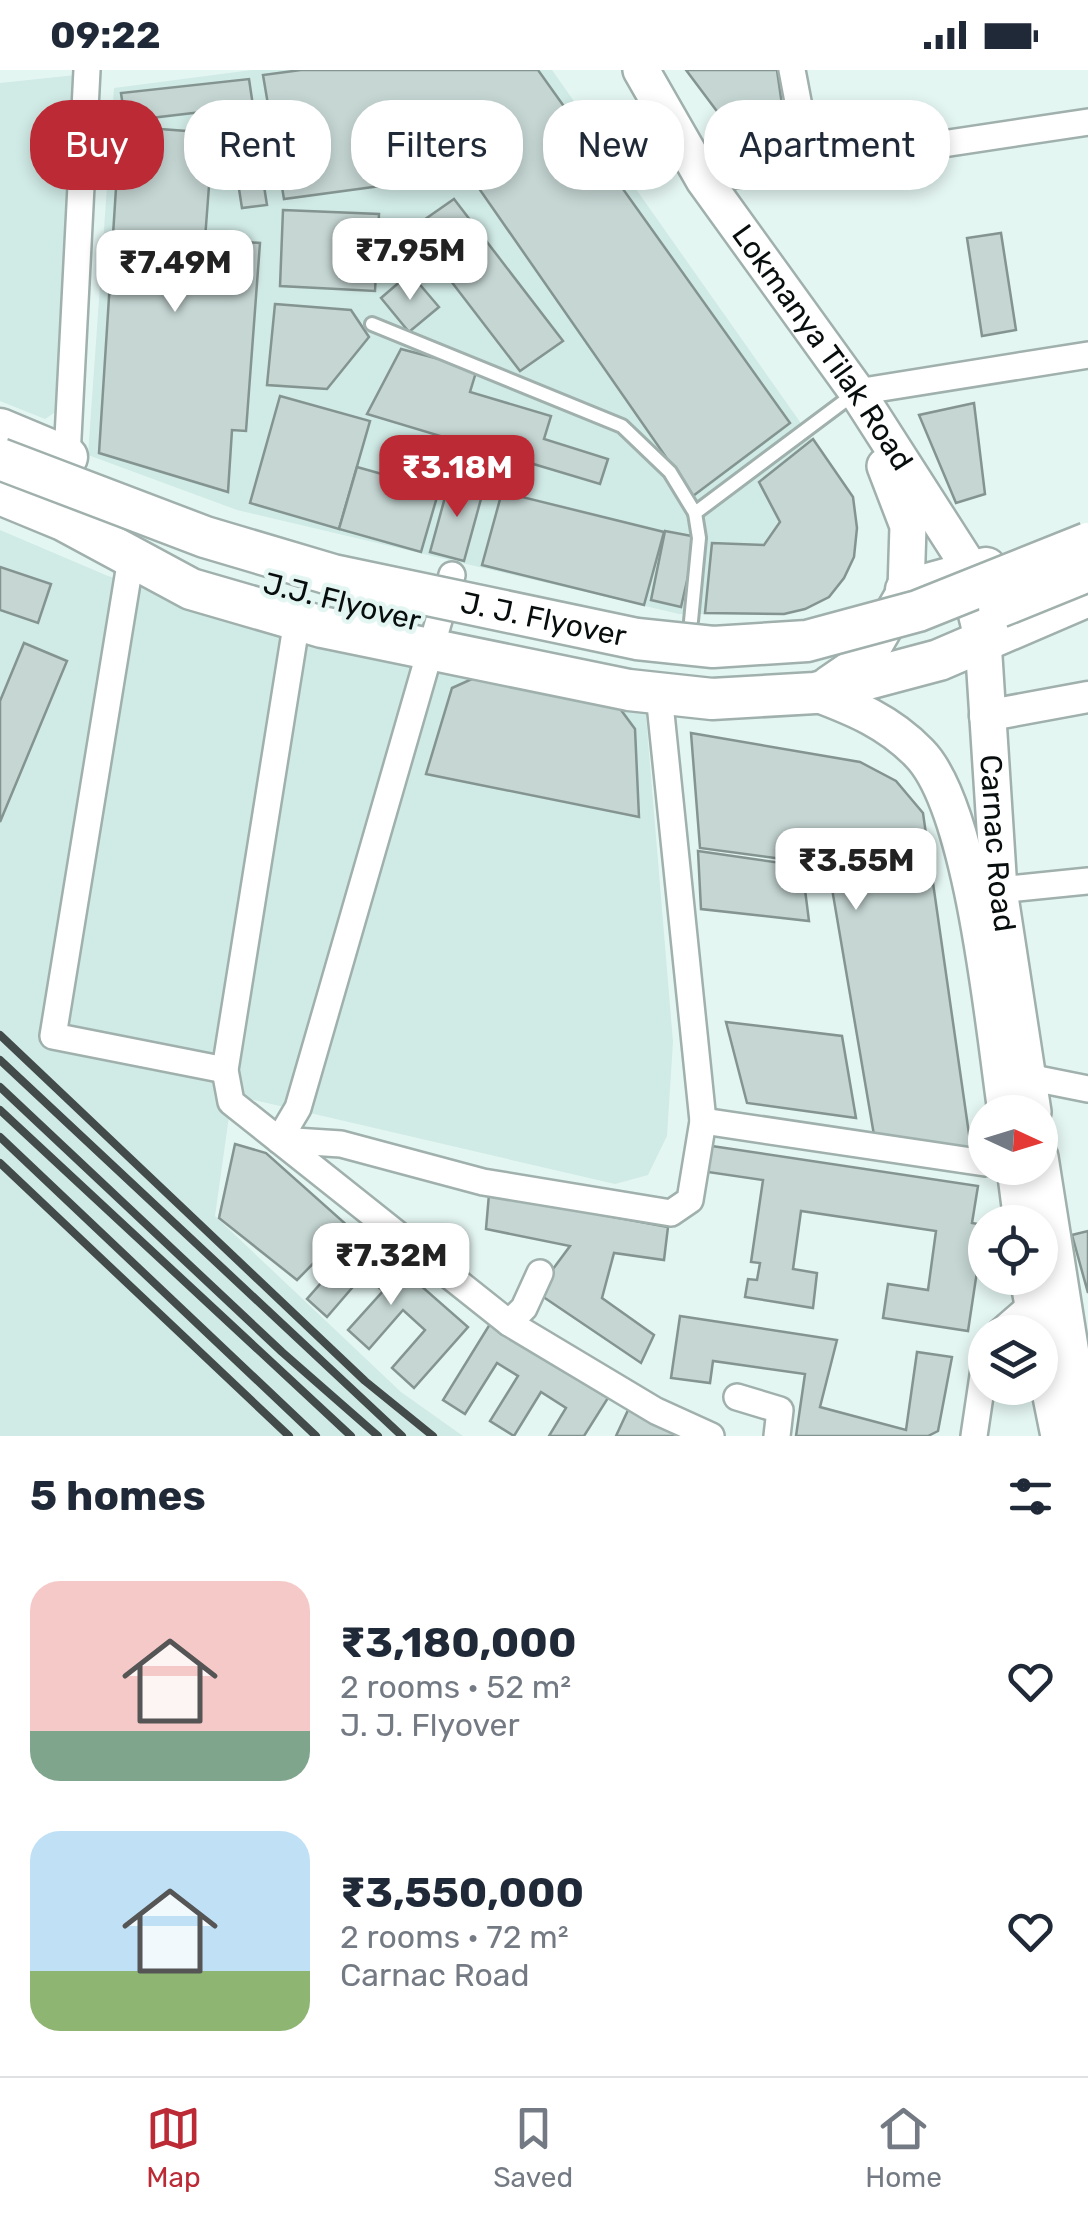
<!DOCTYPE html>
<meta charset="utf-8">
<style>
body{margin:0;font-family:Rubik,sans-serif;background:#f6f6f7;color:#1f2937;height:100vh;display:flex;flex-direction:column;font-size:38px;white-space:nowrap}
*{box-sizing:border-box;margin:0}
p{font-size:32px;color:#747a83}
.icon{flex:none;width:55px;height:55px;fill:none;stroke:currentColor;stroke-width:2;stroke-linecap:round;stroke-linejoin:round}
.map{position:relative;height:1366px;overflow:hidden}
.sheet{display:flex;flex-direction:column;background:#fff;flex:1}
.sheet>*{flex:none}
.hud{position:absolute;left:30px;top:30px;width:1030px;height:90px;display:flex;gap:20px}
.needle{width:65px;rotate:94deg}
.tools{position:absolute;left:968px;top:1025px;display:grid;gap:20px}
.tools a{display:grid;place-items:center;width:90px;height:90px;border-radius:50%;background:#fff;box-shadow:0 5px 15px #0003;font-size:50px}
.price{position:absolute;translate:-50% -85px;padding:0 22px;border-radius:20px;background:#fff;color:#222;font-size:32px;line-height:65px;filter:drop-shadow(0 2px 5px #0008)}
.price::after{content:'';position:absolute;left:50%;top:60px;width:30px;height:22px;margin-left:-15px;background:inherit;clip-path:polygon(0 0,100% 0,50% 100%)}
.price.current{background:#bb2a35;color:#fff}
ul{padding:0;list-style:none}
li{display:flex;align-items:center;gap:30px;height:250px;padding:0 30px}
li span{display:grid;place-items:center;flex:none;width:280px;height:200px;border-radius:30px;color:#555}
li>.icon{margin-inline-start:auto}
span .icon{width:120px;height:120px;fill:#fffc;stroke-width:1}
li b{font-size:42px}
h2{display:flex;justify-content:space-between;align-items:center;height:120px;padding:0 30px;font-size:42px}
.tag{padding:0 35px;border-radius:40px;background:#fff;box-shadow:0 5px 15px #0003;font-size:35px;line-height:90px}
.tag.current{background:#bb2a35;color:#fff}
.status{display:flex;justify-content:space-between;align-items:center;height:70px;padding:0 50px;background:#fff;direction:ltr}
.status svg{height:28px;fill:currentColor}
.dock{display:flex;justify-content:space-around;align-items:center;height:140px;border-top:2px solid #e0e1e3;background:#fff;font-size:28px;color:#747a83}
.dock a{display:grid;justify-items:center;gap:5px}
.dock .current{color:#bb2a35}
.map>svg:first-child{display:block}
.built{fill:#d0eae5}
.building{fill:#c5d6d3;stroke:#849490;stroke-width:2.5}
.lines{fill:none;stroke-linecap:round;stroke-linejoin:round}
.service-casing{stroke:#a0b0ac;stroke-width:18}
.minor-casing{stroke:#a0b0ac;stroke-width:30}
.tertiary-casing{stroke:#a0b0ac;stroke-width:35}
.secondary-casing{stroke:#a0b0ac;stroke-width:40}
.primary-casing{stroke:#a0b0ac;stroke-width:45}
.service{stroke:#fff;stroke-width:12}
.minor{stroke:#fff;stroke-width:25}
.tertiary{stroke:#fff;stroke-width:30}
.secondary{stroke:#fff;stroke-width:35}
.primary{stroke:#fff;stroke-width:40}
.rail{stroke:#424b4a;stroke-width:8}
.primary-bridge-casing{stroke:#a0b0ac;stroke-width:45;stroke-linecap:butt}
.primary-bridge{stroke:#fff;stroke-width:40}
.labels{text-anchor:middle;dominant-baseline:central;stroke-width:9;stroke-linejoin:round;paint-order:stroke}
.street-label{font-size:30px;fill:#080e0d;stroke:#e4f6f2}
</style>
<div class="status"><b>09:22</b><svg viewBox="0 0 49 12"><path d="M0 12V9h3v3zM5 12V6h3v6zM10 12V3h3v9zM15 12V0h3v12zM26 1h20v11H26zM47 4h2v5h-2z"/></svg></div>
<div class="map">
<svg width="1088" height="1366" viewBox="0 0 1088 1366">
<rect width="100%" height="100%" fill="#e4f6f2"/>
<g class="built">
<path d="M252,0H552L853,427L857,458L854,487L829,527L784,544H679L237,440L88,385L114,18Z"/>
<path d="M76,5L57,341L45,349L0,331V13Z"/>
<path d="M0,460L108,506L306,564L645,634L673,972L667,1066L648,1105L615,1114L232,1025L215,1146L401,1322L463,1366H0Z"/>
</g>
<g class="building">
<path d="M301,0H538L790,353L693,426L469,104L284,129L263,5Z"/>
<path d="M686,0H777L786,63L737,68Z"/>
<path d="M249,9L253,36L125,51L121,23Z"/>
<path d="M253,46L267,135L242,138L228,49Z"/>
<path d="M120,56L213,63L205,169L260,173L246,361L232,360L228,422L99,383Z"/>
<path d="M454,129L563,271L520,301L411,159Z"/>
<path d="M283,140L379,144L375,221L280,216Z"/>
<path d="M1001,163L1016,260L982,266L967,168Z"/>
<path d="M410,203L439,237L409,262L381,228Z"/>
<path d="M275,234L351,240L369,267L327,319L267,315Z"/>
<path d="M401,279L477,299L470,322L551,346L544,369L608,389L600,414L367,344Z"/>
<path d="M280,326L370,351L339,459L250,433Z"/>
<path d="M974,333L985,424L956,433L919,345Z"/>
<path d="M813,369L853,427L857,458L854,487L844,508L829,527L805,539L784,544L705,543L712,473L764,475L780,452L759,412Z"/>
<path d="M357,397L439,420L421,482L339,459Z"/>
<path d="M450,409L484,418L464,491L430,482Z"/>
<path d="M502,422L664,462L644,535L482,495Z"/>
<path d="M665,461L697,467L681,537L651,530Z"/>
<path d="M0,497L51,514L38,553L0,540Z"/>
<path d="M24,573L67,591L0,752V631Z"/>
<path d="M474,608L618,636L635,659L639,747L426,704L452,618Z"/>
<path d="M691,663L860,692L896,711L923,743L971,1078L875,1071L828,795L700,778Z"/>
<path d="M698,781L802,796L809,851L701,839Z"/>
<path d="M726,952L842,966L856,1048L747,1033Z"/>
<path d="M235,1074L266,1083L349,1157L297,1210L219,1148Z"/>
<path d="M705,1075L978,1116L972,1153L984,1155L968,1261L883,1248L888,1214L928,1220L936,1161L801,1141L793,1199L817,1203L813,1238L745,1227L748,1209L757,1210L760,1193L751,1192L763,1110L701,1101Z"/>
<path d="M489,1124L668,1157L664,1190L614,1183L602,1228L654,1265L641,1293L536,1222L570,1176L486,1159Z"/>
<path d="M1088,1161V1223L1072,1165Z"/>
<path d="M363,1165L468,1257L414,1318L392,1298L425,1260L403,1240L369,1279L348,1260L383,1221L364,1204L327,1247L307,1229Z"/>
<path d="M680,1246L837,1270L820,1337L906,1360L917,1282L952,1287L938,1361L928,1366H796L805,1304L713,1291L710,1313L671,1308Z"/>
<path d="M490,1254L608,1328L584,1366H549L566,1338L541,1322L514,1366L490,1351L518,1306L497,1293L465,1344L443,1330Z"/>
<path d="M629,1338L689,1366H616Z"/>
</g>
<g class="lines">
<g class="service-casing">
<g id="service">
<path d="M372,254L622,356L670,402L695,443L854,324"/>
<path d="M691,551L699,468L695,443"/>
</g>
</g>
<g class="minor-casing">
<g id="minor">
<path d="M792,0L810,94"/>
<path d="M704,110L1088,52"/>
<path d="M857,322L1088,285"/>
<path d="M67,387L87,0"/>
<path d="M131,488L53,966L225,1000"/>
<path d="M297,550L225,1000L231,1032L509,1253L656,1341L711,1366"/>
<path d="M999,820L1088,811"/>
<path d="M1028,1007L1088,1019"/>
<path d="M703,1051L985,1093"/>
<path d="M279,1070L341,1074L483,1112L671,1143L690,1130L703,1051L659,624"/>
<path d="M279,1070L298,1038L452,505"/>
<path d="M509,1253L524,1238L540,1203"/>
<path d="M1000,1262L1031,1235"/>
<path d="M737,1327L780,1340L777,1366"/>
<path d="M974,1366L985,1292"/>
</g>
</g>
<g class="tertiary-casing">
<path id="tertiary" d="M985,646L1088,627"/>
</g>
<g class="secondary-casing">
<g id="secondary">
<path id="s1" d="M641,0L704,110L857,322L973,503L974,534L983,571L999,820L1033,1042"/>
<path d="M829,614L867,588L906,520L908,456L885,396"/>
<path d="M815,623C855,638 889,652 919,683C974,738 994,961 1006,1042"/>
<path d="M1040,1087L1084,1366"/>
<path d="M1015,1098L1022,1152"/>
<path d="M1028,1208L1038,1262"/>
<path d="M1040,1272L1059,1366"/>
</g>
</g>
<g class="primary-casing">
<g id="primary">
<path d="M0,359L67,387"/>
<path d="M0,424L63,450L191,519L322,557L629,620L712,629L815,623L939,590L1088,526"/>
<path d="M906,520L986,498"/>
</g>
</g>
<use href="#service" class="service"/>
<use href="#minor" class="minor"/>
<use href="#tertiary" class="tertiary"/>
<use href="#secondary" class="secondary"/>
<use href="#primary" class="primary"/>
<g class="rail">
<path d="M0,965L365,1311L433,1366"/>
<path d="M0,990L402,1366"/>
<path d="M0,1017L282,1282L378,1366"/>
<path d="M0,1040L351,1366"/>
<path d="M0,1067L316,1366"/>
<path d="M0,1093L289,1366"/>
</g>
<g class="primary-bridge-casing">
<g id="primary-bridge">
<path id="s2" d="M0,389L205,467L333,505L637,569L713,577L807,571L918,541L1088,473"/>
<path d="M999,537L1088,501"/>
</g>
</g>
<use href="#primary-bridge" class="primary-bridge"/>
</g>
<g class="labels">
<g class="street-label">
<text stroke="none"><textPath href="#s1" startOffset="332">Lokmanya Tilak Road</textPath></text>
<text transform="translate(342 532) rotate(14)">J.J. Flyover</text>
<text stroke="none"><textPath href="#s2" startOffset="568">J. J. Flyover</textPath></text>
<text stroke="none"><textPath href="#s1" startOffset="875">Carnac Road</textPath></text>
</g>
</g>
</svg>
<div class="tools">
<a><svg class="needle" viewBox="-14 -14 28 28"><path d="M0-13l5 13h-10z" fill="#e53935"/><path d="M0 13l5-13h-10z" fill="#747a83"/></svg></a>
<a><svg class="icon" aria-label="locate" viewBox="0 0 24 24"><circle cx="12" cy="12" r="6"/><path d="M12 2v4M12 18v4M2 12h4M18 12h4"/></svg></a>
<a><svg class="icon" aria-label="layers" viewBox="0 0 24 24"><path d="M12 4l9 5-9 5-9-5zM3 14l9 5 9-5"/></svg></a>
</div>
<b class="price" style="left:410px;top:233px">₹7.95M</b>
<b class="price" style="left:175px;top:245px">₹7.49M</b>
<b class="price current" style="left:457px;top:450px">₹3.18M</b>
<b class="price" style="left:856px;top:843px">₹3.55M</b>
<b class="price" style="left:391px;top:1238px">₹7.32M</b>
<div class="hud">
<a class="tag current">Buy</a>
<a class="tag">Rent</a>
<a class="tag">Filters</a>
<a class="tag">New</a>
<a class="tag">Apartment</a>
</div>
</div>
<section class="sheet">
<h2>5 homes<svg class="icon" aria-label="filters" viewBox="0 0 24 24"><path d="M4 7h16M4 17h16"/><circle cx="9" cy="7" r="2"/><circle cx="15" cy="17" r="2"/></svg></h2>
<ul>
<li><span style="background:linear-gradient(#f6c9c9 75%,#7fa58c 0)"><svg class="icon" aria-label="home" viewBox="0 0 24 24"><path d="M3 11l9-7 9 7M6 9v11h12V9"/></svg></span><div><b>₹3,180,000</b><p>2 rooms · 52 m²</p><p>J. J. Flyover</p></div><svg class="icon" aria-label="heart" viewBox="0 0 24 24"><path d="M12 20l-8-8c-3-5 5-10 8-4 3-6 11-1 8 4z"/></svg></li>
<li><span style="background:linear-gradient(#bfe0f5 70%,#8fb573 0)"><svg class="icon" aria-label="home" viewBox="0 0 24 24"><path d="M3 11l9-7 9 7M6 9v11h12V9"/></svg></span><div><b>₹3,550,000</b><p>2 rooms · 72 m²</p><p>Carnac Road</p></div><svg class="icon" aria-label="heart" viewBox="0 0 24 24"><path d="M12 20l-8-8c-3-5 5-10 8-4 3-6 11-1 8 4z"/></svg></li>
</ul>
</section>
<nav class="dock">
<a class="current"><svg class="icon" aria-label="map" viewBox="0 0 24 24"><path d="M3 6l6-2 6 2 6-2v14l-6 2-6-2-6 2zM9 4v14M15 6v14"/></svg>Map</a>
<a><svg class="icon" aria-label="saved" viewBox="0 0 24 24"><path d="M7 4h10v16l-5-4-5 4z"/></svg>Saved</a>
<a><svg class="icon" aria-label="home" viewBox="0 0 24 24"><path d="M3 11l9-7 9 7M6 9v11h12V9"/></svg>Home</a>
</nav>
